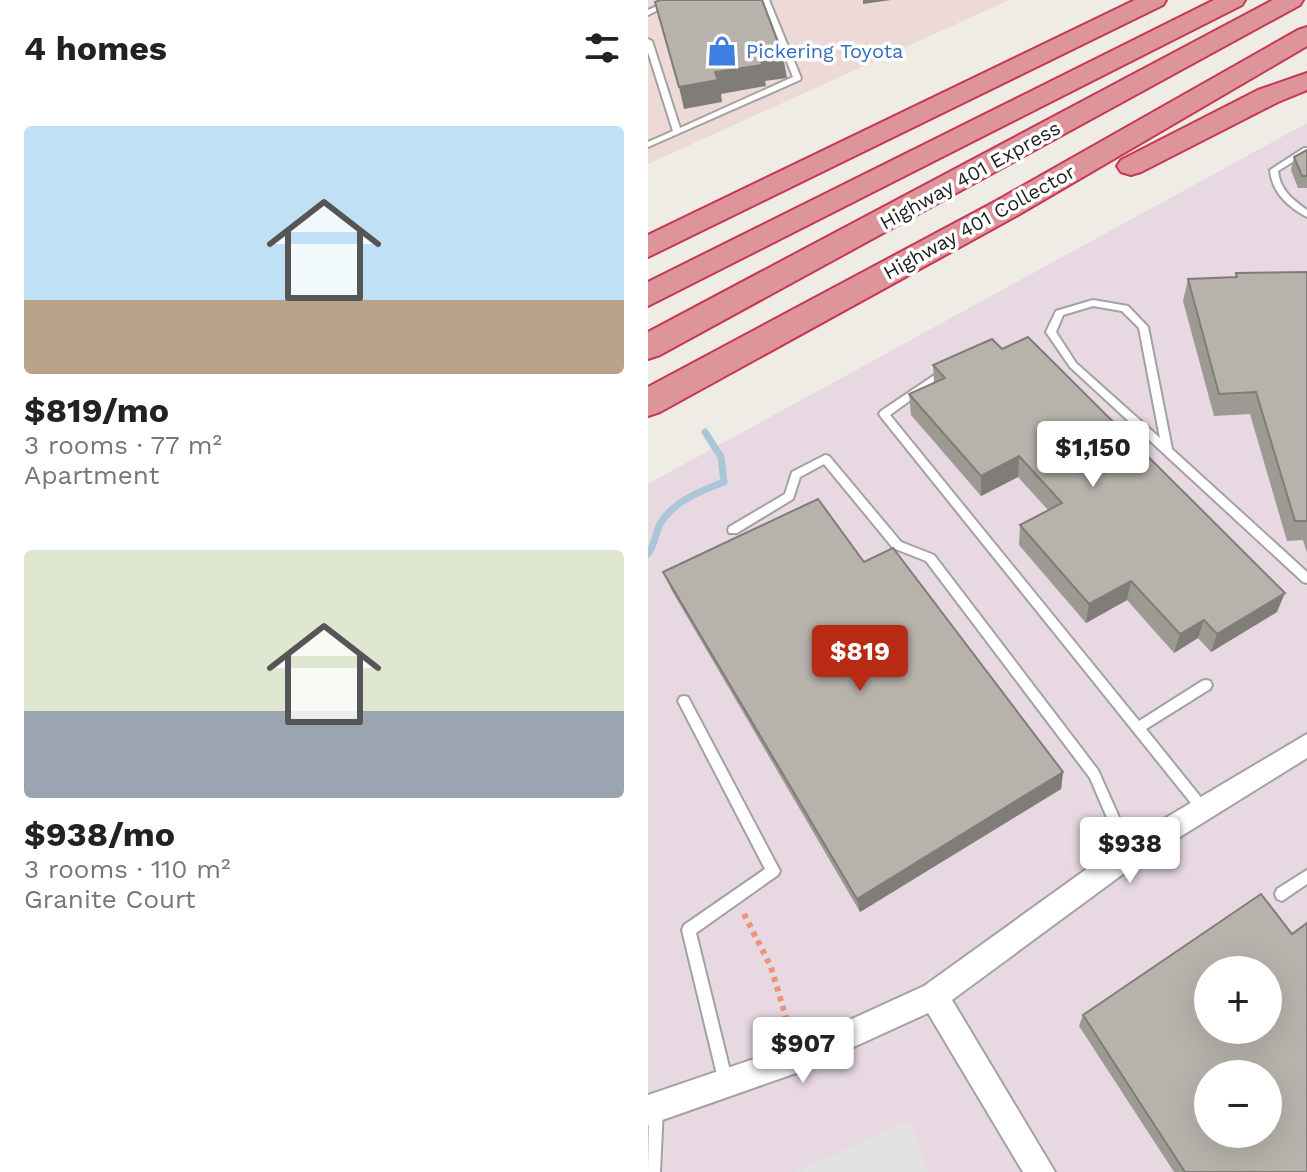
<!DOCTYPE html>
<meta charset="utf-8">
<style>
body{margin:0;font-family:"Work Sans",sans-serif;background:#f2f2f2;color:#222;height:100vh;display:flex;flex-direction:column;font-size:30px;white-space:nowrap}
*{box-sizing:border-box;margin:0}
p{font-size:26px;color:#767676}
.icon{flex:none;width:44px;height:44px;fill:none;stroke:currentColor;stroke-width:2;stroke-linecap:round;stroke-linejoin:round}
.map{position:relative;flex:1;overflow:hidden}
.panel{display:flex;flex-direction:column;background:#fff;width:648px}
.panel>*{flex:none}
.tools{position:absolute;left:546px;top:956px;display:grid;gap:16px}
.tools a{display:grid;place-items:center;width:88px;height:88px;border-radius:50%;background:#fff;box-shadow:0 8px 32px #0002;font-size:40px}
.price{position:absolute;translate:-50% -68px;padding:0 18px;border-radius:8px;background:#fff;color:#222;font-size:26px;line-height:52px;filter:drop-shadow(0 2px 4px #0008)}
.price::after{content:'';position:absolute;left:50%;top:48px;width:24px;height:18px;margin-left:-12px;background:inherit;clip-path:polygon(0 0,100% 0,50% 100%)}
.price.selected{background:#b92a14;color:#fff}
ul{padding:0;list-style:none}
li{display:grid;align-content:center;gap:16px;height:424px;padding:0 24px}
li span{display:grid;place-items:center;height:248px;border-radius:8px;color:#555}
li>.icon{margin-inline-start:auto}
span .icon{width:144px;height:144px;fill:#fffc;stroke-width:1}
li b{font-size:34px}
h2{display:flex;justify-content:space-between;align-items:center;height:96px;padding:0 24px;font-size:34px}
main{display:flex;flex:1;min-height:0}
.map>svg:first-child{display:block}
.commercial{fill:#eddad6}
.industrial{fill:#e7d8e2;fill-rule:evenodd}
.parking{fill:#e2e2e2}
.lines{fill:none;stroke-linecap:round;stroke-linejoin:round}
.stream{stroke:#aac7d8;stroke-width:7}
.lane-casing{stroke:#a2a2a2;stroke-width:4}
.street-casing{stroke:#a2a2a2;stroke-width:4}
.highway-casing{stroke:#c93655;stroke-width:4}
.path{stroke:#ec9479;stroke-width:6;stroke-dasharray:5 5;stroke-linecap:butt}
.lane{fill:#fff;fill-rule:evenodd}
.street{fill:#fff;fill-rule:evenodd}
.highway{fill:#de9599;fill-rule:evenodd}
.wall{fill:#9d9993}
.shaded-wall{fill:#807d78}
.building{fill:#b7b2ab;stroke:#807d78;stroke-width:2;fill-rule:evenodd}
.labels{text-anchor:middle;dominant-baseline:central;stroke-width:7;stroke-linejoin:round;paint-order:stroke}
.far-shop-label{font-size:20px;fill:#366cbe;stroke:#fff;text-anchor:start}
.far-street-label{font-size:20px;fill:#1e1e1e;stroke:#fff}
</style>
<main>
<section class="panel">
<h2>4 homes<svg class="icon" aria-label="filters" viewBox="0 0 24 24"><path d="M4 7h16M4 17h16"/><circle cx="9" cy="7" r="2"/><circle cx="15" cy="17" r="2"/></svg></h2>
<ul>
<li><span style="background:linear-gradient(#bfe0f5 70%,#b9a48a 0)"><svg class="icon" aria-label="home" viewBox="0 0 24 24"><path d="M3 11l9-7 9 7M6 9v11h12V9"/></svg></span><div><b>$819/mo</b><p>3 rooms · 77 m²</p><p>Apartment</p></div></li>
<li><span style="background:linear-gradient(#dfe7d0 65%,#9aa5b1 0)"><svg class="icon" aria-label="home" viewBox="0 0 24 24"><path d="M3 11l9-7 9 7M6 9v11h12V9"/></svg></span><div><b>$938/mo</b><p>3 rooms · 110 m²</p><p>Granite Court</p></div></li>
</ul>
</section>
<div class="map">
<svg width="659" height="1172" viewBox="0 0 659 1172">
<rect width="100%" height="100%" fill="#eeece5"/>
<path class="commercial" d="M0,0H361L0,164Z"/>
<path class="industrial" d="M659,123V1172H0V484ZM560,970H620V1030H560ZM560,1074H620V1134H560Z"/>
<path class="parking" d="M262,1120L280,1172H147Z"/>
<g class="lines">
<path class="stream" d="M0,554C7,545 7,534 12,524C26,501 52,491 76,482L73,457L57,432"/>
<g class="lane-casing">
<g id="lane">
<path d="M23,0H31L0,15V10Z"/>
<path d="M115,0H121L153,78L152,80L0,147V142L25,131L0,52V39L4,41L32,128L145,77Z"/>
<path d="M656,148H659V153L630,171C632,190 644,199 659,210V217C640,207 624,192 622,170Z"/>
<path d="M445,300L480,306L500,327L524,449L659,572V583L655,582L422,367L398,332L408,311ZM445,306L474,311L491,328L512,438L428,363L408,332L415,315Z"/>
<path d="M297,368L300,369L302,371L300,373L242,415L491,721L554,681L558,680L562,681L564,685L562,689L498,729L559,805L561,809L559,813L555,815L551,813L233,417L231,414L233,411Z"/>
<path d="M177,455L181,456L253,542L286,555L450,770L487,853L486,857L481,859L476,857L442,778L278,561L245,548L176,464L152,477L145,499L89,533H81L80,530L81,527L137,494L144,472Z"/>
<path d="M36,696L40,697L132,871L130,875L48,933L85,1083L83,1088L78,1090L73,1088L71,1083L34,930L36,925L117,869L30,701L32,697Z"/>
<path d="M659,870V884L634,901L629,899L627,894L629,889Z"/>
<path d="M8,1101L13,1103L15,1108L12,1172H0L1,1108L3,1103Z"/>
</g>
</g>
<g class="street-casing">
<path id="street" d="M659,734V758L490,863L304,1000L407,1172H375L280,1013L151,1072L0,1125V1095L147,1045L276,986L472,845Z"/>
</g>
<g class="highway-casing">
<g id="highway">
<path d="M487,0H518L515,5L0,257V235Z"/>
<path d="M566,0H597L594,5L0,306V282Z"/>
<path d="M625,0H655L652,5L12,355L0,359V332Z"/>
<path d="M659,27V46L370,215L12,412L0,416V387L348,201L650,30Z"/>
<path d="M659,73V90L630,102L493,172L483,175L473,172L469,166L473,160L610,90Z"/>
</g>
</g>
<path class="path" d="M96,914L123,967L142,1031"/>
<use href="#lane" class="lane"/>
<use href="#street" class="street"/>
<use href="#highway" class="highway"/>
</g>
<g class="wall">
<path d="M659,150V188H650L643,170L646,157Z"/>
<path d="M659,272V553L655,540L639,541L602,414L566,416L535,301L540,279L587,277L588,273Z"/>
<path d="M285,365L629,612L563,652L550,638L526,653L479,600L438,623L371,545L372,525L400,510L370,477L333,496L263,415L261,394L286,383Z"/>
<path d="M216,562L415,772L413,789L212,912L24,591L15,572Z"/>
<path d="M644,934L659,1172H526L431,1026L435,1015Z"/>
</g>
<g class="shaded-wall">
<path d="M215,0H243L215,4Z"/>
<path d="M135,56L139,78L117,81L118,86L73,94L74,102L36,109L31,87L67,72L113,60Z"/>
<path d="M371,456L370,477L333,496V476Z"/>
<path d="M483,581L479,600L438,623L441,604Z"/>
<path d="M637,593L629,612L563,652L569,634Z"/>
<path d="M556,620L550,638L526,653L532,634Z"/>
<path d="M415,772L413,789L212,912L209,899Z"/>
</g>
<g class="building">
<path d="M12,0H114L135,56L113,60L114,65L67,72L70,80L31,87L7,2Z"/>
<path d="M659,150V176H654L646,157Z"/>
<path d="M659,272V521H647L608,392L571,394L540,279L589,277L588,273Z"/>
<path d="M380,337L637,593L569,634L556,620L532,634L483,581L441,604L372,525L414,503L371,456L333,476L261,394L297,378L285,365L344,339L354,349Z"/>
<path d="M170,499L216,562L245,548L415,772L209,899L15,572Z"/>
<path d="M613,894L644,934L659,923V1172H537L435,1015ZM560,970H620V1030H560ZM560,1074H620V1134H560Z"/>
</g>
<defs>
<g id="shop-bare" transform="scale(2.4)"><path d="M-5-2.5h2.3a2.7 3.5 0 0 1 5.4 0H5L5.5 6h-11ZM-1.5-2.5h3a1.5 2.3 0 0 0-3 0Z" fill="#3f7fe0" stroke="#fff" stroke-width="2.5" paint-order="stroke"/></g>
</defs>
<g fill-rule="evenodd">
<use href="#shop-bare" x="74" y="51"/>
</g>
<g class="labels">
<g class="far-shop-label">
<text x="98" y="51">Pickering Toyota</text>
</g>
<g class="far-street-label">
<text transform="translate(322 175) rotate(-29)">Highway 401 Express</text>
<text transform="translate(331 222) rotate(-29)">Highway 401 Collector</text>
</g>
</g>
</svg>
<div class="tools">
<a>+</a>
<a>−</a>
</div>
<b class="price" style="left:445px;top:489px">$1,150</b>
<b class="price selected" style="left:212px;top:693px">$819</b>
<b class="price" style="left:482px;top:885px">$938</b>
<b class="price" style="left:155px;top:1085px">$907</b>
</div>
</main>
